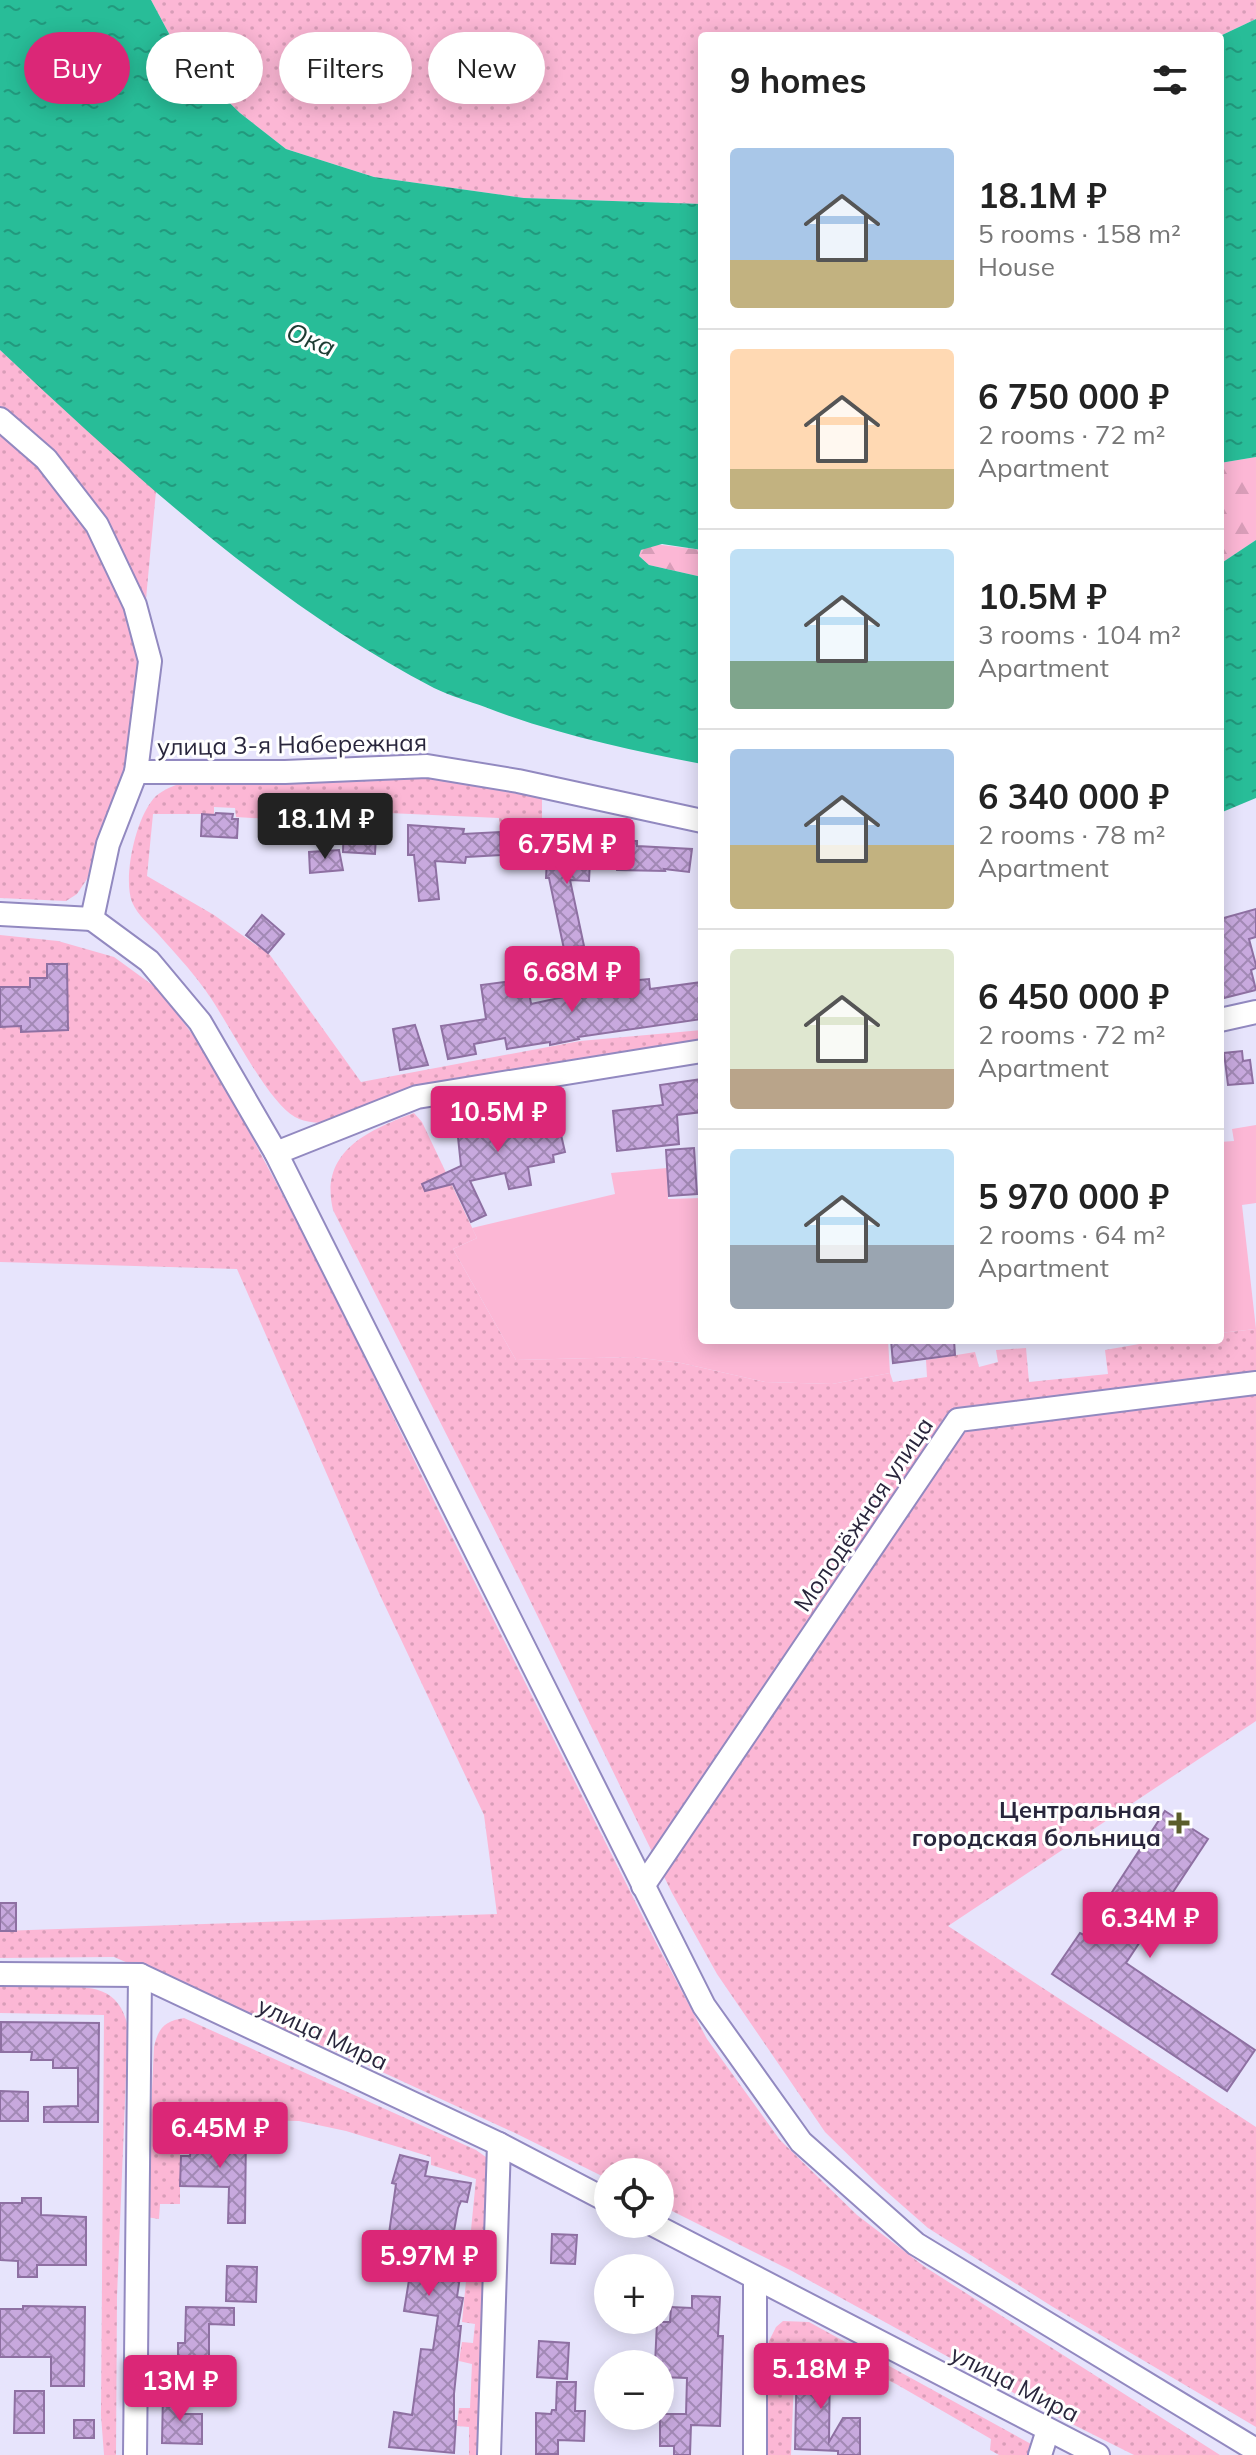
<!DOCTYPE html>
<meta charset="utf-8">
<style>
body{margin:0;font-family:Mulish,sans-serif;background:#f6f6f6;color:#222;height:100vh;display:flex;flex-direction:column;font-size:30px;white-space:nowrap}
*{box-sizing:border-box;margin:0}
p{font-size:26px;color:#767676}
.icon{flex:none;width:44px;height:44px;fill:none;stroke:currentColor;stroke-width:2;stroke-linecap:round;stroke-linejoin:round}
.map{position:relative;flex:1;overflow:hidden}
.sheet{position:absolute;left:698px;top:32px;width:526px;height:1312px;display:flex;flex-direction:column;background:#fff;border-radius:8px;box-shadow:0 4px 20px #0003}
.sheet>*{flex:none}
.top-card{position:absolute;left:24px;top:32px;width:554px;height:72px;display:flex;gap:16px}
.controls{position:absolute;left:594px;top:2158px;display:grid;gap:16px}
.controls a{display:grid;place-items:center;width:80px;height:80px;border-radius:50%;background:#fff;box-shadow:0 4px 20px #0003;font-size:40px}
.price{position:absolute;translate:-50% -68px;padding:0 18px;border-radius:8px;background:#db2777;color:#fff;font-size:26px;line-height:52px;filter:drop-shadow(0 2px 4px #0008)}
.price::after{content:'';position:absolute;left:50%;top:48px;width:24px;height:18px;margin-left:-12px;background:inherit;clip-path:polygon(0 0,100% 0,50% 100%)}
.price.on{background:#222;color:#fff}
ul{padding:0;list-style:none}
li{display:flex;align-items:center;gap:24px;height:200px;padding:0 32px}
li+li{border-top:2px solid #e0e0e0}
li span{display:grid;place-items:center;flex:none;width:224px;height:160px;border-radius:8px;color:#555}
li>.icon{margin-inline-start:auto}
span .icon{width:96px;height:96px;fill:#fffc;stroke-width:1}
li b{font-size:34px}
h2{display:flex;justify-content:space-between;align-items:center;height:96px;padding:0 32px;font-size:34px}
.pill{padding:0 28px;border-radius:36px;background:#fff;box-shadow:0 4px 20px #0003;font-size:28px;line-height:72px}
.pill.on{background:#db2777;color:#fff}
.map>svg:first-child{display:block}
.grass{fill:url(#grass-dots)}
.forest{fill:url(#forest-firs)}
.garden{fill:#fcb7d5}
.water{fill:url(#water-ripples)}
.building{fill:url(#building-cross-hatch);stroke:#8e70a2;stroke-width:2}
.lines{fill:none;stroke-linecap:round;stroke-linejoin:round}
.street-casing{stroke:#9289c0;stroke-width:26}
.street{stroke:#fff;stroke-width:22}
.poi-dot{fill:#5a5d2a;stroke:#fff;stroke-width:3}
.labels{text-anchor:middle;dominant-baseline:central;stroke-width:6;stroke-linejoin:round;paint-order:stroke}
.street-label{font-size:24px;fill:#29263c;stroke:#fff}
.poi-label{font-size:24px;font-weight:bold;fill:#29263c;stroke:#fff;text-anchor:end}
.water-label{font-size:26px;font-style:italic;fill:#1f3c33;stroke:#fff}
</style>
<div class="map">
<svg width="1256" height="2455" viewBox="0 0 1256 2455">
<defs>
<pattern id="grass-dots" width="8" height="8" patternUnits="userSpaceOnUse" patternTransform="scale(2)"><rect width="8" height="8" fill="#fcb7d5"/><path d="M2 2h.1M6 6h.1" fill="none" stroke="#d89db8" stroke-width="1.8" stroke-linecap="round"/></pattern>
<pattern id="forest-firs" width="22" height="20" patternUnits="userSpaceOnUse" patternTransform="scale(2)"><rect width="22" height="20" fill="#fcb7d5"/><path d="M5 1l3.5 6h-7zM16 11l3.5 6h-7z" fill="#d89db8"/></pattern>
<pattern id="water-ripples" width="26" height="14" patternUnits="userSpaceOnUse" patternTransform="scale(2)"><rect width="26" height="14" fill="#28bd98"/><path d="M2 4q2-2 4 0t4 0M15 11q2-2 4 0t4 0" fill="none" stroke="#22997d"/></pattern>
<pattern id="building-cross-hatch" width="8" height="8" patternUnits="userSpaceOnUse" patternTransform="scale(2)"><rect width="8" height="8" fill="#c8a9de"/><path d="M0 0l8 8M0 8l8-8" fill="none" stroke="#a289b5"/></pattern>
</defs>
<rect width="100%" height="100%" fill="#e7e4fc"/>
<g class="grass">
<path d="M151,0H1256V19L1220,36H702V204L524,198L374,177L286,149L240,113L181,56Z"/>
<path d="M0,350L156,491L134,728L118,789L87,879L77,894L66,901L0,898Z"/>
<path d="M421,776L542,798V830L500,831L499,818L344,811L343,823H341L236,817L235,808L214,807V814H153L147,876L214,915L270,955L361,1082L580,1041L702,1030V1046L331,1123C319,1123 306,1123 295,1117C265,1100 227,1018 203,987C190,969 174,952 159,935C150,925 138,916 132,902C123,878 135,823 151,802C157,793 166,789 176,785Z"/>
<path d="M0,935L58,941L114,957L158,989L193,1035L229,1094L316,1258L439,1511L651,1933L707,2039L780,2140L857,2215L925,2267L1220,2455H1134L1056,2416L792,2271L660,2205V2172H608V2179L513,2132L369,2066L114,1957L0,1958V1931L497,1914L484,1815L378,1591L237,1269L0,1262Z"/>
<path d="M414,1113L422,1122L477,1238L453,1249L516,1360L633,1357L681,1363L765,1382L832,1384L890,1373L893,1382L927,1377L926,1360L975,1352L979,1367L998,1362L996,1350L1026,1348L1029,1382L1108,1374L1105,1350L1145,1343V1340H1220V1333L1256,1329V1721L948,1926L1256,2127V2427L1053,2307L928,2228L879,2185L825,2132L717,1974L672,1893L523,1586L333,1210C319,1151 369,1130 414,1113Z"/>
<path d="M0,1985C19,1985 38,1985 56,1986C92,1987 119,1986 128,2027L117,2296L116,2455H104L101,2415L104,2015L0,2013Z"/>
<path d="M184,2018L476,2150L493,2162L482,2455H469V2427L457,2426L459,2408H470L472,2364L459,2361L462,2342L473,2343L475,2324L462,2322L476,2179L431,2165V2157L346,2131L299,2121L180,2119V2204H160L159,2219L146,2217L154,2047C158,2028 165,2021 184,2018Z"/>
<path d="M783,2321L809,2322L1051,2455H999L990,2450L991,2439L896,2384L830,2352L795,2351L791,2455H767L769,2341L776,2327Z"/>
</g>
<g class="forest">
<path d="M1256,457V540L1220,564V463Z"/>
<path d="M654,544L702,550V577L649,565L639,556L641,550Z"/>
</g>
<g class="garden">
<path d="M1256,1125V1203L1242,1205L1256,1329L1220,1333V1142L1234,1141L1232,1129Z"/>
<path d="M667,1168L668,1199L702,1198V1340H888L890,1373L832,1384L765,1382L681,1363L633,1357L516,1360L453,1249L477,1238L472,1228L615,1194L611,1173Z"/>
</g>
<g class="water">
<path d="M0,0H151L181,56L240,113L286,149L374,177L524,198L702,204V550L662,544L641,550L639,556L649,565L702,577V764C629,750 555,734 485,707C469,701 450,696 434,688C274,605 131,473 0,350Z"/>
<path d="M1256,19V457L1220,463V36Z"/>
<path d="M1256,540V798L1220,813V564Z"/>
</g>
<g class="building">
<path d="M216,813L233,814L232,819H238L237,838L201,836L202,814L215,815Z"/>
<path d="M344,818L367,819L366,835H376L375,854L343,852Z"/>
<path d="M265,819L302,822L301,842L266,839Z"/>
<path d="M408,825L464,829L463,834L500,832L501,855L466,857L465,863L435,861L439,899L419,901L414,855H408Z"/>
<path d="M548,839L581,841L580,859L590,860L589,881L570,880L584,946L564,949L549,878H546Z"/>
<path d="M618,841H637V846L692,849L689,872L664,869L665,871L617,870Z"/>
<path d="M339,850L343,870L310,873L309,852Z"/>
<path d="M1256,909V937L1249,939L1256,965V968L1251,970L1256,990L1224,998L1220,984V919Z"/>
<path d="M262,915L284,934L268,953L246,935Z"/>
<path d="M47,964H67L68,1030L21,1032V1026L0,1027V987H30V978H47Z"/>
<path d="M527,979L531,1004L573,995L572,986L649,979L650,989L702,982V1019L578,1037L579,1039L550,1045V1042L507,1049L505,1038L474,1044L476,1054L448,1059L441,1026L486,1019L481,985Z"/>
<path d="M415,1025L428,1065L400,1070L393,1029Z"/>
<path d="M1242,1051L1243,1061L1250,1060L1253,1083L1228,1085L1224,1053Z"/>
<path d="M702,1079V1112L677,1115L679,1144L617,1151L613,1111L663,1105L660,1085Z"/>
<path d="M532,1110L536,1131L559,1126L565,1152L553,1155L554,1162L528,1167L531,1185L509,1189L505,1173L470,1181L486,1215L471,1222L453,1184L425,1191L422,1184L461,1166L456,1118L488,1114L489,1117Z"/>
<path d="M694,1148L697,1194L669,1196L666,1150Z"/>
<path d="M891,1340H954L955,1355L893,1363Z"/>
<path d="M1165,1811L1208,1839L1126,1963L1255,2050L1227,2091L1052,1974L1080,1933L1084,1935Z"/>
<rect x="0" y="1903" width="16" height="28"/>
<path d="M1,2022L99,2023L98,2122H44V2107L78,2106V2068H53V2060H31L32,2052H1Z"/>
<path d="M0,2091L28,2092V2121H0Z"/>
<path d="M224,2129H246L245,2223H228L229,2187L180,2186L181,2156H190L191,2146L223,2147Z"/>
<path d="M400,2155L428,2162L425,2176L471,2183L467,2202L461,2201L458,2208L450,2254L463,2256L457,2297L463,2298L458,2326H461L454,2394V2421H456L454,2453L389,2447L394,2412L412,2415L421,2349L433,2350L438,2316L404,2311L410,2274L384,2269L396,2184L392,2183Z"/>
<path d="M22,2198H41V2215L86,2217V2265H37V2277H18V2261L0,2260V2203H22Z"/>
<path d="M552,2234L577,2235L575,2264L551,2263Z"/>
<path d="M227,2266L257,2267L256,2302L226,2301Z"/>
<path d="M692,2296L720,2297L718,2336H723L720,2426L691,2425L690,2455H674V2446H660V2414H686L687,2378L660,2377V2364H655L657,2322H670L671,2307L692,2308Z"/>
<path d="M23,2306L85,2307L84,2386H51V2357H0V2309H23Z"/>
<path d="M186,2307L234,2308V2325L209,2324V2359L223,2360L222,2383H178V2343H185Z"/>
<path d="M539,2341L569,2343L567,2379L537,2377Z"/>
<path d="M797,2356L830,2357L829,2442L843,2418H860V2455H838V2451L795,2449Z"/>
<path d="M557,2382H576L575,2411H585L584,2441L558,2440V2454H536V2413L551,2414L552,2410H556Z"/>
<path d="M15,2391H44V2433H14Z"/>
<path d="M163,2393H179V2414H202V2444L162,2443Z"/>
<rect x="74" y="2420" width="20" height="18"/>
</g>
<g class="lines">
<g class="street-casing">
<g id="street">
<path d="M0,419L46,459L97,525L135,605L150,661L136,772L108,844L92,919"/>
<path d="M136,772H285L427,766L518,781L702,821"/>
<path d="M0,914L92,919"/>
<path d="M92,919L149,961L200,1022L276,1153L704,2006L801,2142L916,2244L1256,2450"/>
<path d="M1220,1020L1256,1012"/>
<path d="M276,1153L417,1097L702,1051"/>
<path d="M643,1886L958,1420L1256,1383"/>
<path d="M0,1974L140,1975L499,2144L608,2201"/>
<path d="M652,2224L1098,2455"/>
<path d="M135,2455L140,1975"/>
<path d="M489,2455L499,2144"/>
<path d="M755,2455V2278"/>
<path d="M1040,2455L1048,2430"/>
</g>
</g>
<use href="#street" class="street"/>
</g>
<path class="poi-dot" d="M1175 1811h8v8h8v8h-8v8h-8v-8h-8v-8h8z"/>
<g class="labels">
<g class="street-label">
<text transform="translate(292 744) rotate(-1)">улица 3-я Набережная</text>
<text transform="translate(863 1514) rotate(-56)">Молодёжная улица</text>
<text transform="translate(323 2033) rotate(25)">улица Мира</text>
<text transform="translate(1015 2383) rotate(27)">улица Мира</text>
</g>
<g class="poi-label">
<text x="1161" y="1809">Центральная<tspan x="1161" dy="28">городская больница</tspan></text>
</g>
<g class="water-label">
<text transform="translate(311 339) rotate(22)">Ока</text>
</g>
</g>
</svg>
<div class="controls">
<a><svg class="icon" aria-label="locate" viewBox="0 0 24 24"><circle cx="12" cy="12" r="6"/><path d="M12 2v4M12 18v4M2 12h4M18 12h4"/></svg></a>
<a>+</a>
<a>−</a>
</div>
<b class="price on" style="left:325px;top:861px">18.1M ₽</b>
<b class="price" style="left:567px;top:886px">6.75M ₽</b>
<b class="price" style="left:572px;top:1014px">6.68M ₽</b>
<b class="price" style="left:498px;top:1154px">10.5M ₽</b>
<b class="price" style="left:1150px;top:1960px">6.34M ₽</b>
<b class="price" style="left:220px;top:2170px">6.45M ₽</b>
<b class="price" style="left:429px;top:2298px">5.97M ₽</b>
<b class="price" style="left:821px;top:2411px">5.18M ₽</b>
<b class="price" style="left:180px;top:2423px">13M ₽</b>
<div class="top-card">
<a class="pill on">Buy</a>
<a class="pill">Rent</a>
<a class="pill">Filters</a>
<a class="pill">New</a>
</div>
<section class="sheet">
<h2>9 homes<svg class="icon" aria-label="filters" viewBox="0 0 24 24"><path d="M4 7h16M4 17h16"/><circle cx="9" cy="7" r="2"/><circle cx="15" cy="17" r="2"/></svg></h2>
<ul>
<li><span style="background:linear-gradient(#a9c7e8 70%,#c2b280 0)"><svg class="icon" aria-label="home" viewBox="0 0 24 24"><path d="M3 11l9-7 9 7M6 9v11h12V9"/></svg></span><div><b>18.1M ₽</b><p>5 rooms · 158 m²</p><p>House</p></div></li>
<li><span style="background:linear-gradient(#ffd9b3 75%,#c2b280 0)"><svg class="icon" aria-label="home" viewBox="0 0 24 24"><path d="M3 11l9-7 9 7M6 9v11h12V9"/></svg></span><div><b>6 750 000 ₽</b><p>2 rooms · 72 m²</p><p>Apartment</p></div></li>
<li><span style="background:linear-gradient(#bfe0f5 70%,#7fa58c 0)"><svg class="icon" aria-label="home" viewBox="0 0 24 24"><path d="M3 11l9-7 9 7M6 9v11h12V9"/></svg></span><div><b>10.5M ₽</b><p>3 rooms · 104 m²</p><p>Apartment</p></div></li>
<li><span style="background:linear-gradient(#a9c7e8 60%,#c2b280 0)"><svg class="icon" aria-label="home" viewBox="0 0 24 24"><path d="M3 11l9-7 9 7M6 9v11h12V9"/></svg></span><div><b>6 340 000 ₽</b><p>2 rooms · 78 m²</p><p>Apartment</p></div></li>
<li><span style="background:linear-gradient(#dfe7d0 75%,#b9a48a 0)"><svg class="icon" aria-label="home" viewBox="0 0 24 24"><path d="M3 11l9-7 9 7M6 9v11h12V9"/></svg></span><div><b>6 450 000 ₽</b><p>2 rooms · 72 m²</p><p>Apartment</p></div></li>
<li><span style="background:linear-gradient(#bfe0f5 60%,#9aa5b1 0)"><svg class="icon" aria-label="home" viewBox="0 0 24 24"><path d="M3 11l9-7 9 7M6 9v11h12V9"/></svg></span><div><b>5 970 000 ₽</b><p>2 rooms · 64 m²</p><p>Apartment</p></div></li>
</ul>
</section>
</div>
